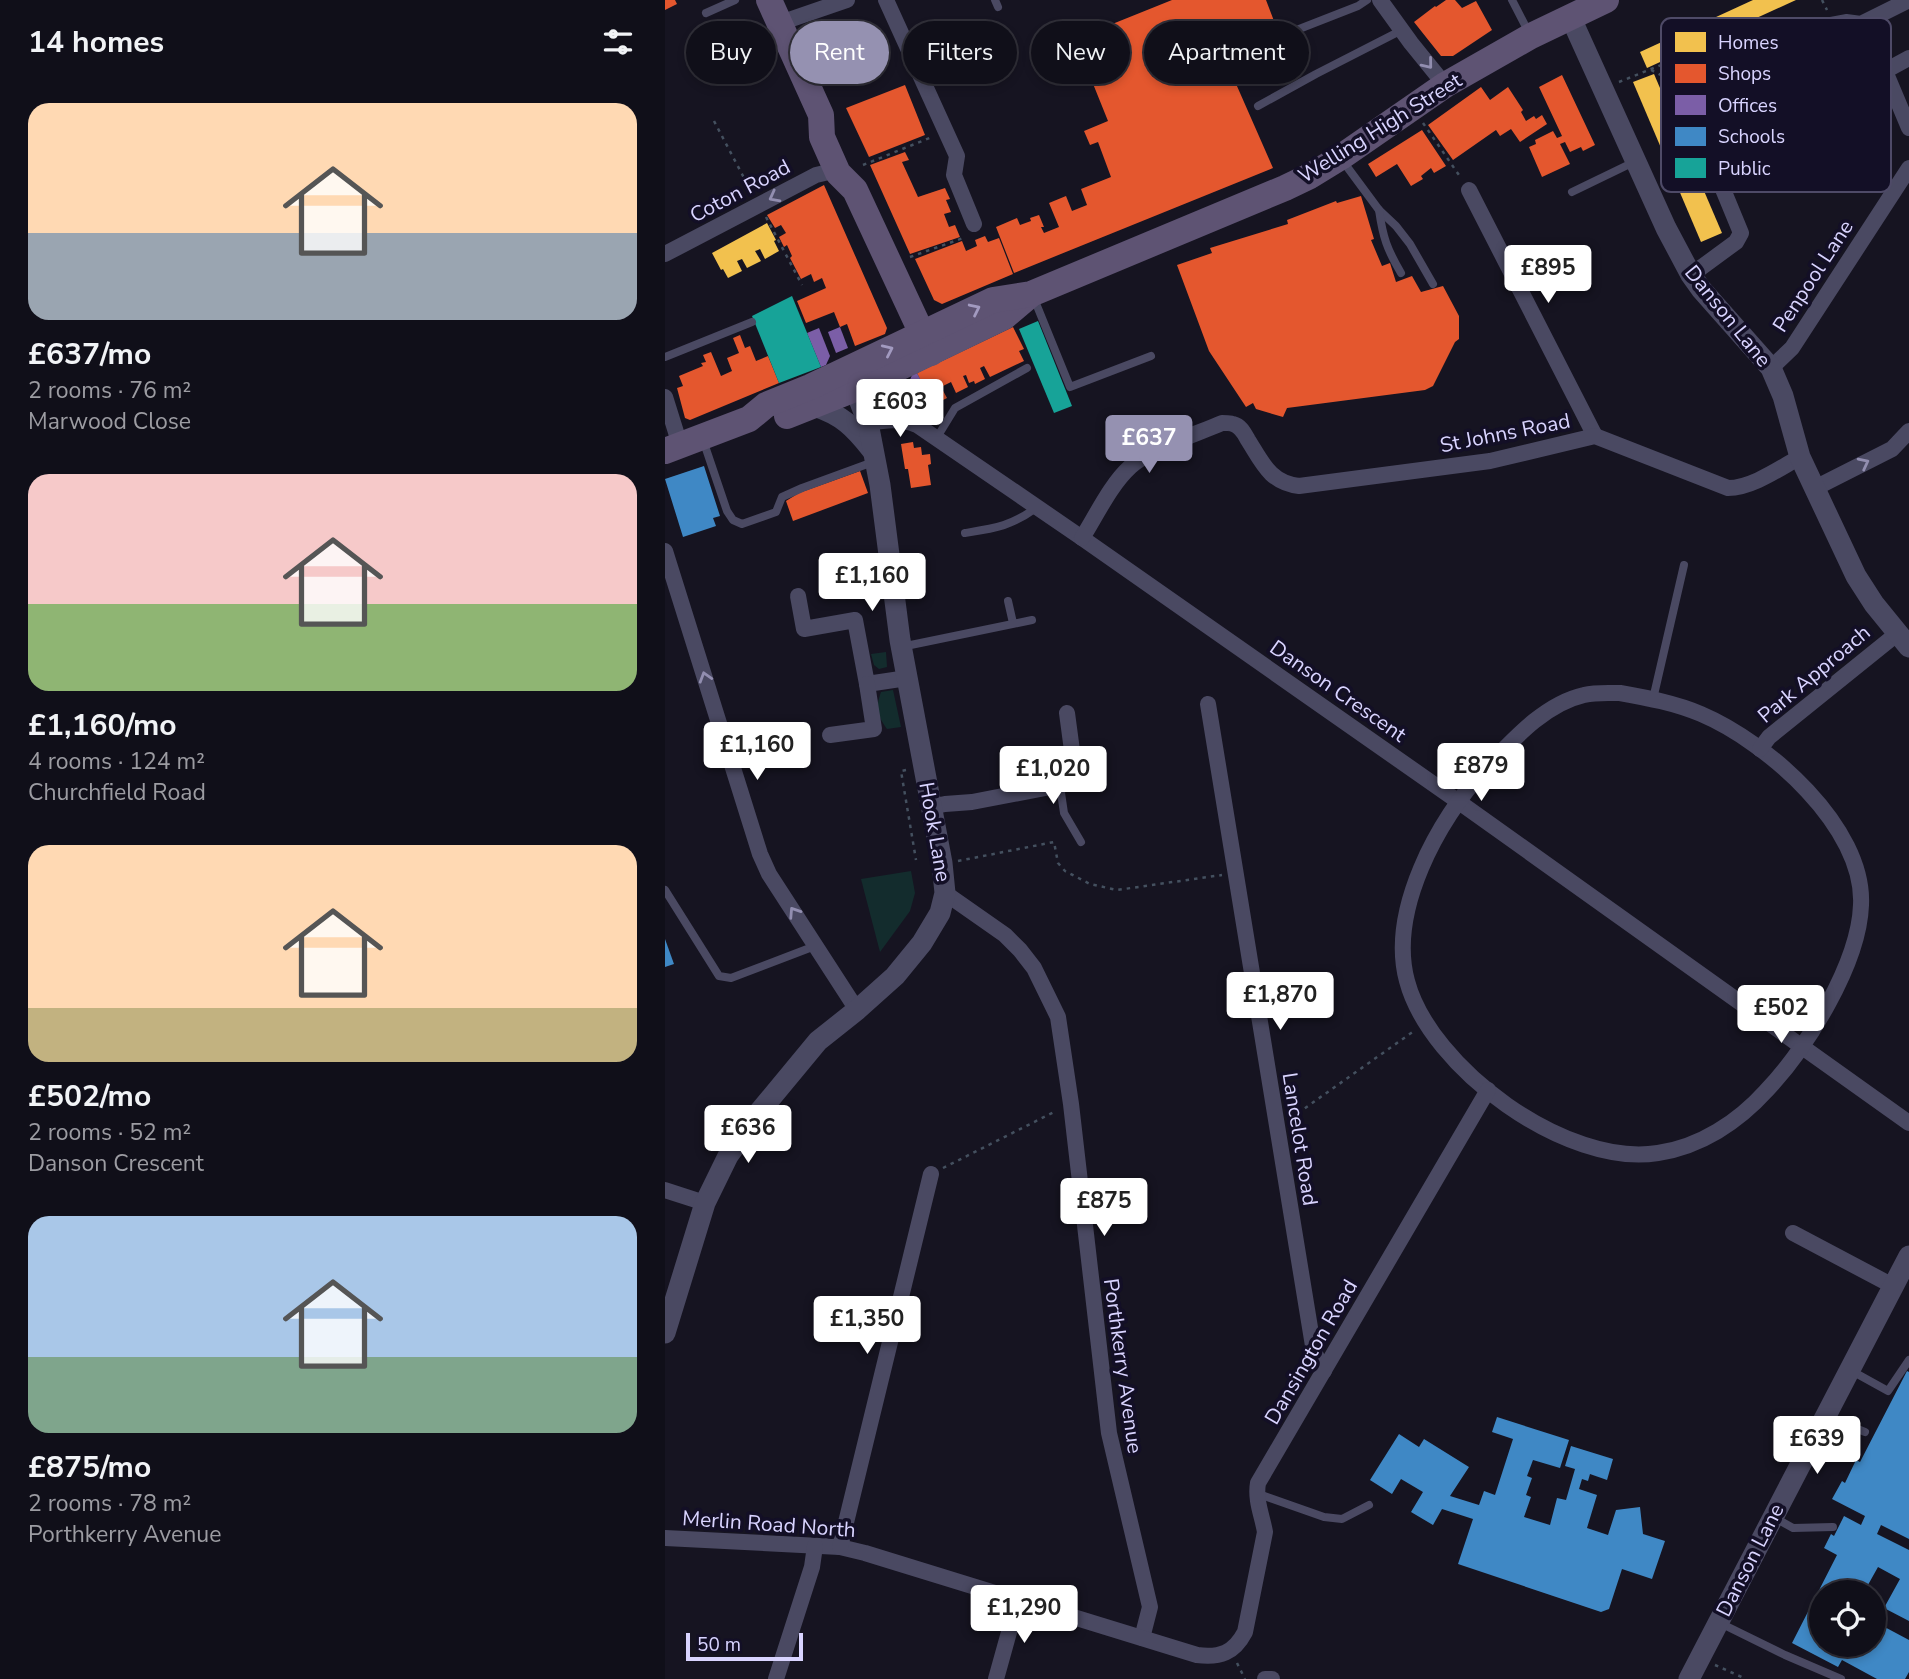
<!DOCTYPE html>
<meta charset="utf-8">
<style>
body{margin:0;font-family:"Nunito Sans",sans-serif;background:#191822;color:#f1f3f6;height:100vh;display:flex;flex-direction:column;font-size:26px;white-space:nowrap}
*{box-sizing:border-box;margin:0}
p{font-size:23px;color:#9c9ca2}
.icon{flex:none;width:38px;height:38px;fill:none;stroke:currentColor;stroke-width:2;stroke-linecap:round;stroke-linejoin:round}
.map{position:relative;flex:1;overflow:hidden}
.drawer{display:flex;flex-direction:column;background:#100f19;width:665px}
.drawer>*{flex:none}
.banner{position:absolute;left:21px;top:21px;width:665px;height:63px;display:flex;gap:14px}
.tools{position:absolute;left:1144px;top:1580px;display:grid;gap:14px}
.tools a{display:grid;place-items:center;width:77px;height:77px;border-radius:50%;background:#100f19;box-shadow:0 4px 10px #0003,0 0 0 2px #302f38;font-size:35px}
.scale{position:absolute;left:21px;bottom:18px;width:117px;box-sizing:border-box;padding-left:7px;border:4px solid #d9d4ff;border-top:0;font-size:19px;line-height:24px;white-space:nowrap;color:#d9d4ff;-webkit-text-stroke:5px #130f26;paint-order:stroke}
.price{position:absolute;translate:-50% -60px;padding:0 16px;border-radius:7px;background:#fff;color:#222;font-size:23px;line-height:46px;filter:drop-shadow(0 2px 4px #0008)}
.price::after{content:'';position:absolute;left:50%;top:42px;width:21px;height:16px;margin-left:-10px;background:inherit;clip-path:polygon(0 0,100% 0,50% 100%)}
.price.active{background:#9591b1;color:#fff}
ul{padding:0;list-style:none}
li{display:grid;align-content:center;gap:14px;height:371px;padding:0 28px}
li span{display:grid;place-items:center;height:217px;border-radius:21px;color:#555}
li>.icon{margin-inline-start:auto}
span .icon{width:126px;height:126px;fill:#fffc;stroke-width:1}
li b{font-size:30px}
h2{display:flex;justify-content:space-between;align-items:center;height:84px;padding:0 28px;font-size:30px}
.pill{padding:0 24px;border-radius:32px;background:#100f19;box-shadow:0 4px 10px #0003,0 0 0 2px #302f38;font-size:24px;line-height:63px}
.pill.active{background:#9591b1;color:#fff}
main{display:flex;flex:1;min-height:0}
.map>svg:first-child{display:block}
.green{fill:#132c2d}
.homes{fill:#f2c14e}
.shops{fill:#e4572e}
.offices{fill:#7b5ea7}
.schools{fill:#3f88c5}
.public{fill:#17a398}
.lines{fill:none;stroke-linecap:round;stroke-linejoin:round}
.path{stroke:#44505f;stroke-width:2.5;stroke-dasharray:3.5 5;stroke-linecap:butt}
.service{stroke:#4a4962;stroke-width:8}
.minor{stroke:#4a4962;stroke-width:16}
.tertiary{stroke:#4a4962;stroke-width:21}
.primary{stroke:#5e5373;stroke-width:26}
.oneway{stroke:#928eb0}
.oneway2{stroke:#a29ac0}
.labels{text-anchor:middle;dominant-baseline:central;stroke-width:7;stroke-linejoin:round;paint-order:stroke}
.street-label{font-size:21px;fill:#d9d4ff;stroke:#130f26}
.key{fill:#130f26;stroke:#4e4a67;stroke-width:2}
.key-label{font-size:19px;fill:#d9d4ff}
</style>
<main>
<section class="drawer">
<h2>14 homes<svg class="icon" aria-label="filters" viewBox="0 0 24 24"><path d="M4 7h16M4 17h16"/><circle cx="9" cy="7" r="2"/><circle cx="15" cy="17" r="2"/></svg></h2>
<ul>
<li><span style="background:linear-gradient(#ffd9b3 60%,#9aa5b1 0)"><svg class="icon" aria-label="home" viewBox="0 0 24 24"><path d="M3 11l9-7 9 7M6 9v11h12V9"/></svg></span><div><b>£637/mo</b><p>2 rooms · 76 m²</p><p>Marwood Close</p></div></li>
<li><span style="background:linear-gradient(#f6c9c9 60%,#8fb573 0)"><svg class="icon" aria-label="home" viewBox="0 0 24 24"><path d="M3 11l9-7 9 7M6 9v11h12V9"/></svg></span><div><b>£1,160/mo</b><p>4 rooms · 124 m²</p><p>Churchfield Road</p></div></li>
<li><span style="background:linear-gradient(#ffd9b3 75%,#c2b280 0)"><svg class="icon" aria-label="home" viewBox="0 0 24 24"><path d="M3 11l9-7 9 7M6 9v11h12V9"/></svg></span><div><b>£502/mo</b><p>2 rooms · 52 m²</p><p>Danson Crescent</p></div></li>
<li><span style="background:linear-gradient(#a9c7e8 65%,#7fa58c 0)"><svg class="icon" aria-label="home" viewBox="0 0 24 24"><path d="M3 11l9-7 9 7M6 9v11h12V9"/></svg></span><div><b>£875/mo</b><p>2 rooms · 78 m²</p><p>Porthkerry Avenue</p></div></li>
</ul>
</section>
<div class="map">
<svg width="1244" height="1679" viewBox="0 0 1244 1679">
<rect width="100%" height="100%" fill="#161421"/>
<g class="green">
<path d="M221,652L222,667L214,669L209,665L206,654Z"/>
<path d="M228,690L236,727L222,729C212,715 210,709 216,692Z"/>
<path d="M246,871L250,893L245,911L215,952L196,879Z"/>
</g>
<g class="homes">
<path d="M1088,0H1131L982,68L975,52Z"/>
<path d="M989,74L1057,233L1036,242L968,82Z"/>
<path d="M102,223L111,240L109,241L114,251L100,259L95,249L93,250L90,251L96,261L82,268L77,259L72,261L77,271L63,278L58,269L56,270L47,253Z"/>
</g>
<g class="shops">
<path d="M0,0H10L12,4L0,10Z"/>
<path d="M507,0H601L622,55L568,77L608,168L349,273L331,227L352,218L355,225L366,221L365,218L374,215L379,227H376L379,233L394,227L384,203L401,196L407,211L422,205L416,189L446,177L433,142L425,145L419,131L443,121L410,39Z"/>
<path d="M781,0H790L797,8L811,1L827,30L788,56H776L749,22L770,6L771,7Z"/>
<path d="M897,75L930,145L918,151L916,147L905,152L900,142L895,144L905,164L877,177L864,147L871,144L870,140L888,131L892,138L897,136L874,87Z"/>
<path d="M240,85L260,135L204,157L181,108Z"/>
<path d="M816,87L825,100L843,87L858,110L856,112L861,121L869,116L871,119L877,115L882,124L855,142L846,129L835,136L831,130L788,160L763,125Z"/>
<path d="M757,130L781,166L769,173L766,168L756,176L758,179L746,186L732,164L711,177L703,164Z"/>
<path d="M240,152L244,160L237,162L253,197L280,188L285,199L281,200L286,212L279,214L284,227L290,225L295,237L245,254L205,165Z"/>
<path d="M159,185L222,328L220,334L190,346L182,324L175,327L169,312L141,323L132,301L161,288L157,278L149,282L146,274L136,279L125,258L127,256L122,245L119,247L114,237L121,233L116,225L110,228L102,215Z"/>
<path d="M696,196L709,239L706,240L717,266L725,263L731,282L747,276L756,292L778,286L794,316V339L790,342L768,386L760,390L622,408L618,417L591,409L588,403L581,407L544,351L512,265L547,253L545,248L623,224L622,220L671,201L672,203Z"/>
<path d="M320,236L323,242L334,238L348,274L277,304L269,300L250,259L297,241L301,251L312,246L310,240Z"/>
<path d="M348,327L359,349L354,351L359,361L325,377L319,366L315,368L320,379L310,384L309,381L304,383L301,375L298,376L303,387L291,393L286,382L276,387L282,398L272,403L266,392L262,394L252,373Z"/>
<path d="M75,335L80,348L85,346L91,361L103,356L114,383L25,420L20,418L12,388L18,386L14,376L38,366L36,363L41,362L38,355L46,352L56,376L67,371L62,358L74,353L68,338Z"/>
<path d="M248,442L249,448L256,447L257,455L265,454L266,464L263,465L266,485L246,488L243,469H240L236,444Z"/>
<path d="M195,471L203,493L128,521L121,501L134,493Z"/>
</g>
<g class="offices">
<path d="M175,327L183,348L171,353L163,332Z"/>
<path d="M154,328L165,356L161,365L156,367L142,333Z"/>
<path d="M252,373L268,404L262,407L257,396L253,398L245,393L242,387L247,375Z"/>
</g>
<g class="schools">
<path d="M39,466L55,516L48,518L51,526L18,537L0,479Z"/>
<path d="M0,939L9,964L0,967Z"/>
<path d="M1242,1371L1244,1372V1539L1216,1525L1212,1534L1244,1550V1621L1219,1608L1235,1579L1213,1567L1199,1592H1157V1645H1209V1633L1214,1624L1244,1640V1672L1240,1679H1212L1177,1660L1173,1667L1127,1643L1172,1555L1159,1548L1166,1534L1169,1536L1179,1516L1196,1525L1200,1516L1167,1499L1177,1481L1180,1483L1191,1460L1195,1462Z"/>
<path d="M832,1417L904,1440L895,1468L868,1460L862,1476L867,1478L861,1495L866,1497L859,1517L885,1525L892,1498L901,1500L910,1469L900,1466L906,1446L948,1459L942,1480L925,1474L923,1481L917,1479L914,1489L932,1495L922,1528L943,1535L951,1510L975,1507L978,1534L1000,1541L987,1579L957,1569L944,1609L936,1612L793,1564L808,1519L777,1509L768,1525L746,1512L758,1492L736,1479L727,1494L705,1480L734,1434L754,1447L759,1439L804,1467L785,1496L814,1505L819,1491L830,1495L848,1439L827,1432Z"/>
</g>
<g class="public">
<path d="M127,296L156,367L114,383L87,316Z"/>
<path d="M373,321L407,406L389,413L354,329Z"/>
</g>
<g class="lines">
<g class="path">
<path d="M1157,0L1162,10"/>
<path d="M986,70L1004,79"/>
<path d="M954,82L1011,59"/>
<path d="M49,121L87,193"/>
<path d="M758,123L796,178"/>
<path d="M198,165L267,137"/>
<path d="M101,217L137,285"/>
<path d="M245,257L301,237"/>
<path d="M239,388L247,408"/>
<path d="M241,770L236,771L251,860"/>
<path d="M293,861L389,842L393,863L400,871L425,884L452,890L557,875"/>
<path d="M626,1118L749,1031"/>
<path d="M278,1168L391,1111"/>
<path d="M572,1663L580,1679"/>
<path d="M1050,1665L1081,1679"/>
</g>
<g class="service">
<path d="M330,0L333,7"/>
<path d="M847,0L863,31"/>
<path d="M41,13L70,0"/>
<path d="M629,31L693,6L702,0"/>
<path d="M593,106L651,74L737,30"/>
<path d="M677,160L714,210L731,226L745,244L768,284"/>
<path d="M907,192L969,162"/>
<path d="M714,210C718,238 722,249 736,273"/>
<path d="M368,296L405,387L486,356"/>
<path d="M0,357L87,322"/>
<path d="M271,439L290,408L362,368"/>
<path d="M38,440L62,511L68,520L77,524L111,512L117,497L137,488L208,462"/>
<path d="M300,533C331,528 346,526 371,508"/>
<path d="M343,601L348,623"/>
<path d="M236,647L367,620"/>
<path d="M988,699L1019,565"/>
<path d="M395,786L399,813L416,842"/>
<path d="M0,890L54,976L66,978L150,946"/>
<path d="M1185,1370L1223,1391L1244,1360"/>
<path d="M1163,1417L1200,1432"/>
<path d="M591,1493L659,1517L677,1519L704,1505"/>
<path d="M1110,1518L1128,1528L1168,1527"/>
<path d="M1055,1623L1120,1655L1176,1679"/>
</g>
<g class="minor">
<path d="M221,0L292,156L289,175L309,224"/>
<path d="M715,0L746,43L780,85"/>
<path d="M115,23L182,0"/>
<path d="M1196,24L1220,71"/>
<path d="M1244,58L1220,71L1244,128"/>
<path d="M1050,166L1153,121L1162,115L1166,103L1140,34"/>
<path d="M804,190L930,436"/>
<path d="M0,254L151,175L172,170"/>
<path d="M1026,275L1071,242L1076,233L1020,97L1017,88L1026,74L1125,29L1140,34L1165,25L1181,22L1196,24L1244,0"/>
<path d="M1106,368L1127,348L1244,168"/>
<path d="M0,397L15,445"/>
<path d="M203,423C221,420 234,418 252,425L417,538L794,802L1244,1123"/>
<path d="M1150,488L1227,449L1244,431"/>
<path d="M417,538C431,516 446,484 465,467C484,449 532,434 557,423C559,423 567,423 568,424C576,426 579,433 583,440C597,462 605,483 634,486L825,461L930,436L1063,488C1087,488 1115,468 1135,457"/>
<path d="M0,551L95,854L104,874L192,1010"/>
<path d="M133,596L139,629L190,620L202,684L242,678"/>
<path d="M955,693C983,698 1010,703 1036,714C1102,742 1200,827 1196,905C1194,964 1141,1049 1101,1091C1073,1122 1035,1147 993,1153C902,1168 765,1068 742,981C723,911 773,820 819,770C847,741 879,704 919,695C931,692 943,693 955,693Z"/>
<path d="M543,704L649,1352L659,1371"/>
<path d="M165,735L209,729L202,684"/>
<path d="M1095,749L1104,737L1233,633"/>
<path d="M266,807L280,804L307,802L401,784L407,780L410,773L402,713"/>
<path d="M280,893L340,935L355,950L369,968L393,1017L406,1104L444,1433L485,1607L477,1638"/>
<path d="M0,1190L40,1203"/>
<path d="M1128,1233L1228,1286"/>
<path d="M0,1538L175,1547L200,1553L532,1655C555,1658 569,1653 580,1632L600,1532C597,1515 590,1500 593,1483L823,1090"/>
<path d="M175,1547L266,1174"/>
<path d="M111,1679L147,1567L150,1546"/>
<path d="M331,1679L353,1600"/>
<path d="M600,1679H607"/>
</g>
<g class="tertiary">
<path d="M905,16L1001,228L1026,275L1036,289L1106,368L1118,396L1135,457L1191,576L1209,604L1244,647"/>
<path d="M149,406C177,415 189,427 207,450"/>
<path d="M0,1333L40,1203L63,1156L95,1111L153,1041L192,1010L230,976L257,943L275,913L280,893L277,863L235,640L215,485L203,423L190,389H175"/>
<path d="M1024,1679L1244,1256"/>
</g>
<g class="primary">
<path d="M104,0L156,115L157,137L173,173L190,190L266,353"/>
<path d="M122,416L190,389L339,317L365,295"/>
<path d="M0,451L84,419L101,405L145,387L328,300L366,294L620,188L645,176L676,157L780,85L866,36L941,0"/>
</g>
</g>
<defs><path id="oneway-chevron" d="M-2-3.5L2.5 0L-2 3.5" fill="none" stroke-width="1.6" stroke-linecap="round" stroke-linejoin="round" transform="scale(1.75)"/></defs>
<g class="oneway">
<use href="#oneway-chevron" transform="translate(763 64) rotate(51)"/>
<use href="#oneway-chevron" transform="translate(109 197) rotate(152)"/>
<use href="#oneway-chevron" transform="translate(1199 463) rotate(-27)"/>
<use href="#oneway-chevron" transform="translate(40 677) rotate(-107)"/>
<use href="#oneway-chevron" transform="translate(129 912) rotate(-123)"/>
</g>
<g class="oneway2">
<use href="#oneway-chevron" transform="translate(310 309) rotate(-26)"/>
<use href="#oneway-chevron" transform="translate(223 350) rotate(-25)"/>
</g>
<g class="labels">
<g class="street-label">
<text transform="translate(715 128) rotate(-32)">Welling High Street</text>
<text transform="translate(75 191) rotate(-28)">Coton Road</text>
<text transform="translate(1148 276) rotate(-57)">Penpool Lane</text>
<text transform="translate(1063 316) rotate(51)">Danson Lane</text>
<text transform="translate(840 433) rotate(-11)">St Johns Road</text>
<text transform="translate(1149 674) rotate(-40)">Park Approach</text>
<text transform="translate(673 691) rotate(35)">Danson Crescent</text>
<text transform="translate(270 832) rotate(80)">Hook Lane</text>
<text transform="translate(635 1139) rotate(81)">Lancelot Road</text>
<text transform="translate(646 1352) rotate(-60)">Dansington Road</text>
<text transform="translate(458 1366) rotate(82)">Porthkerry Avenue</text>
<text transform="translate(104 1524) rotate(4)">Merlin Road North</text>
<text transform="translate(1085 1560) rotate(-63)">Danson Lane</text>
</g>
</g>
<rect x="996" y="18" width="230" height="174" rx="10" class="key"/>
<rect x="1010" y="32" width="31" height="20" fill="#f2c14e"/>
<rect x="1010" y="64" width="31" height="19" fill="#e4572e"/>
<rect x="1010" y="95" width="31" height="20" fill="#7b5ea7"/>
<rect x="1010" y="127" width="31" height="19" fill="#3f88c5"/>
<rect x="1010" y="158" width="31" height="20" fill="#17a398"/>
<g class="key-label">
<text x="1053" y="49">Homes</text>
<text x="1053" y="80">Shops</text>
<text x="1053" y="112">Offices</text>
<text x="1053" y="143">Schools</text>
<text x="1053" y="175">Public</text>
</g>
</svg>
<div class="tools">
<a><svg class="icon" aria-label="locate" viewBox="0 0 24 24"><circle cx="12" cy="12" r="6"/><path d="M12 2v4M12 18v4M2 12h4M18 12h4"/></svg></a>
</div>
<div class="scale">50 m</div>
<b class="price" style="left:883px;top:305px">£895</b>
<b class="price" style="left:235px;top:439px">£603</b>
<b class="price active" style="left:484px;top:475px">£637</b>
<b class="price" style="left:207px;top:613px">£1,160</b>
<b class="price" style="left:92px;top:782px">£1,160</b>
<b class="price" style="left:816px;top:803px">£879</b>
<b class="price" style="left:388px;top:806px">£1,020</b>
<b class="price" style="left:615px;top:1032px">£1,870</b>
<b class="price" style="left:1116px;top:1045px">£502</b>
<b class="price" style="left:83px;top:1165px">£636</b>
<b class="price" style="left:439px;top:1238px">£875</b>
<b class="price" style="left:202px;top:1356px">£1,350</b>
<b class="price" style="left:1152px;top:1476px">£639</b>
<b class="price" style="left:359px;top:1645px">£1,290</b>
<div class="banner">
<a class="pill">Buy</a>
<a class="pill active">Rent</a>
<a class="pill">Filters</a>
<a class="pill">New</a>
<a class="pill">Apartment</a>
</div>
</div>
</main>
